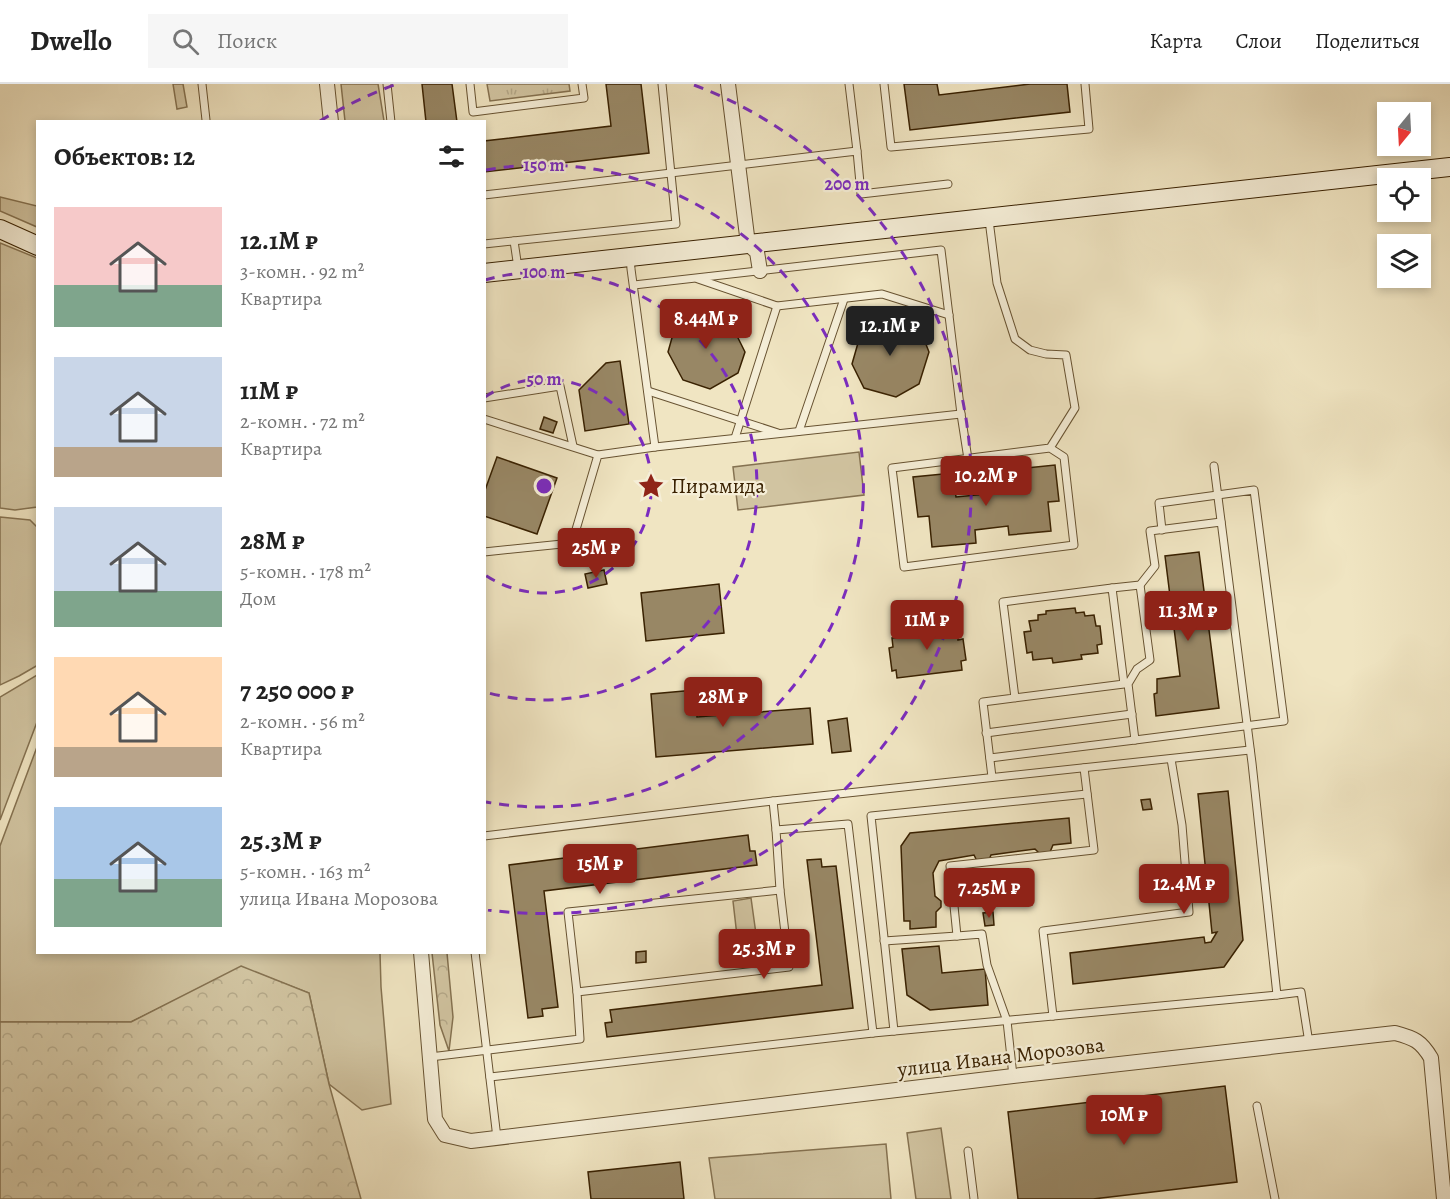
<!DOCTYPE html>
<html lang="ru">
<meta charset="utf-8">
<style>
body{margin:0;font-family:Alegreya,serif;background:#f6f6f6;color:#222;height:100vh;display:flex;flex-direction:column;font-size:22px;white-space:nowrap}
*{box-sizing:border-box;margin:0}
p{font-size:20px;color:#767676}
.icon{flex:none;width:33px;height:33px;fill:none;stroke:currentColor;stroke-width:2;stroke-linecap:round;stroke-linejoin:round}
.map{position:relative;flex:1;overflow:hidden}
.details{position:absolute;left:36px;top:36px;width:450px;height:834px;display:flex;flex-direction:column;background:#fff;border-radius:0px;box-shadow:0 3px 9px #0003}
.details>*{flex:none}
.needle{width:39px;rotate:198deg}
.tools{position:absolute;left:1377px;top:18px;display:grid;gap:12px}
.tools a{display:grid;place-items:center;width:54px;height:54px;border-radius:0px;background:#fff;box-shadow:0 3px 9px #0003;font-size:30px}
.price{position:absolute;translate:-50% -51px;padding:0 14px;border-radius:6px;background:#8f2418;color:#fff;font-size:20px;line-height:39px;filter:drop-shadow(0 2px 3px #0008)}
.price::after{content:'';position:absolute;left:50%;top:36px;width:18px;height:14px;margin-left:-9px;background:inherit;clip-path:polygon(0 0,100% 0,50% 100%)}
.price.selected{background:#222;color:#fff}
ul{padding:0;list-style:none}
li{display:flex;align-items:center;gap:18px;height:150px;padding:0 18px}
li span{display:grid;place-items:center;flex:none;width:168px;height:120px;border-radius:0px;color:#555}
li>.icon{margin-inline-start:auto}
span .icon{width:72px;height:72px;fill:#fffc;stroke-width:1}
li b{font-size:26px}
h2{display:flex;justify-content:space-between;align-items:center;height:72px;padding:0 18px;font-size:26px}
header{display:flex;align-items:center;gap:36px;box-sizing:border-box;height:84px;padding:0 30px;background:#fff;border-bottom:2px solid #e0e0e0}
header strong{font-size:28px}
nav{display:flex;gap:33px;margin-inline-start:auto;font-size:21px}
.search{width:420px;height:54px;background:#f6f6f6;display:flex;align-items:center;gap:15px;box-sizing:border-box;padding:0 21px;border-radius:0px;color:#767676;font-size:22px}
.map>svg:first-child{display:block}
.grass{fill:#d1c4a1;stroke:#857251;stroke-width:1.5}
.forest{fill:url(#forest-crowns);stroke:#857251;stroke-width:1.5}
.park{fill:url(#park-tufts);stroke:#857251;stroke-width:1.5}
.building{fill:#988765;stroke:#392101;stroke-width:1.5}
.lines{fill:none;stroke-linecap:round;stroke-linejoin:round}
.service-casing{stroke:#675231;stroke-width:9}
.minor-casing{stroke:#675231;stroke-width:16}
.secondary-casing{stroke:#392101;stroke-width:20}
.service{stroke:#f5eed7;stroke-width:7}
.minor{stroke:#f5eed7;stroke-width:14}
.secondary{stroke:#f5eed7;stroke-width:18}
.ring{fill:none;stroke:#7b2cbf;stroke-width:3;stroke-dasharray:10 8}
.labels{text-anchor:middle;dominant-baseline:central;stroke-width:4.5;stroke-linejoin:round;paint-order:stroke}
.poi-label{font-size:21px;fill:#392101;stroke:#f5eed7;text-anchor:start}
.street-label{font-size:21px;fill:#392101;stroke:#f5eed7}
.centre{fill:#7b2cbf;stroke:#f5eed7;stroke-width:3}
.ring-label{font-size:18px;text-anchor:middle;font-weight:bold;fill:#7b2cbf;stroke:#f5eed7;stroke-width:4.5;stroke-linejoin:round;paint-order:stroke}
</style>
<header>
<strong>Dwello</strong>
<div class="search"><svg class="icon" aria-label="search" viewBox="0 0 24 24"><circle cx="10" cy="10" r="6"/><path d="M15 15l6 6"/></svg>Поиск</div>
<nav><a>Карта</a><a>Слои</a><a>Поделиться</a></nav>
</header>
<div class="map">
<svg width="1450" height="1115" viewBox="0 0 1450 1115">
<defs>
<pattern id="forest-crowns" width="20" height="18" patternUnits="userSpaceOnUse" patternTransform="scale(1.5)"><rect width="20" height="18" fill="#d1c4a1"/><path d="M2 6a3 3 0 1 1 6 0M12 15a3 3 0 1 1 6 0" fill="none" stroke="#b4a889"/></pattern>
<pattern id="park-tufts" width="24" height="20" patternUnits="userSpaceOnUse" patternTransform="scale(1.5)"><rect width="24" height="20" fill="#d1c4a1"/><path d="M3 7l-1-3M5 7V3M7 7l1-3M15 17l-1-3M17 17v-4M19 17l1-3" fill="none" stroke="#b4a889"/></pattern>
</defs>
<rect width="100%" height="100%" fill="#f0e5c2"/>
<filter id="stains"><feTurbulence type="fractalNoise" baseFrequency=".00333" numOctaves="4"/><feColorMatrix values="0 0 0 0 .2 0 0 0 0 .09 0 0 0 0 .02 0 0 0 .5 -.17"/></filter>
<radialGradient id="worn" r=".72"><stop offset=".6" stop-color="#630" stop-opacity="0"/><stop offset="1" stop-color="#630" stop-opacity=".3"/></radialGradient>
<g class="grass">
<path d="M173,0H183L187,23L177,25Z"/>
<path d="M341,0H378L384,37H345Z"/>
<path d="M0,113L37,122V143L0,127Z"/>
<path d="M0,159L37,174V423L15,426L0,424Z"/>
<path d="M859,368L864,411L738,426L733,383Z"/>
<path d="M0,433L30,436L37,443L38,581L19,592L0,601Z"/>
<path d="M37,591V638L0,736V613Z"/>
<path d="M37,663L38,868L380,869L381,903L391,1020L362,1026L329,1000L309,909L241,883L131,938H0V762Z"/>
<path d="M751,814L756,850L737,852L733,817Z"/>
<path d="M941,1044L951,1115H916L907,1049Z"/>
<path d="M886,1060L891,1115H715L709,1074Z"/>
</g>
<g class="forest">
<path d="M432,869H447L453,933L449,967L440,941Z"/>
<path d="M241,882L309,909L329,1000L361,1115H0V938H131Z"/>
</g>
<g class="park">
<path d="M487,0H569L570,7L490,17Z"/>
<path d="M1006,383L1007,400L960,404L957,389Z"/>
</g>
<g class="building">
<path d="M422,0H452L457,38H426Z"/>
<path d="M606,0H641L649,69L484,88V57L611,42Z"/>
<path d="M904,0H937L939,11L1030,0H1067L1070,28L910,46Z"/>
<path d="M705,228L728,234L745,268L738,289L710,305L683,296L668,268L675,243Z"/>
<path d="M883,233L920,245L929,268L919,300L896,313L864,304L852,280L862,245Z"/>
<path d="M620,277L629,340L585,347L579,306L606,279Z"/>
<path d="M544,333L557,338L553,349L540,345Z"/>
<path d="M497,373L557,394L537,450L484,432V409Z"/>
<path d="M1055,381L1059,417L1048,418L1051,447L1009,451L1008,442L975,446L976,459L932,463L929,432L918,433L913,393L953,389L956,413L1019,407L1017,385Z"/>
<path d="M1199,468L1219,624L1156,632L1154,610L1157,609V595L1180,592L1165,472Z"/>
<path d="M604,486L607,500L588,504L585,490Z"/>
<path d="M719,500L724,549L646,557L641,509Z"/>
<path d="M1075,524L1076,529L1084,528L1085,532L1094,531L1096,542H1100L1102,560L1097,561L1098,569L1081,571L1082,575L1053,579L1052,574L1033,576L1032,568L1027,569L1024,548L1031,547L1029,537L1038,536V531L1046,530V527Z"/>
<path d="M939,539V544L948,542L949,547L957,546L958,556L963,555L966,576L961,577L962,586L897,594L896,586L892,587L889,564L893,563L892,554L903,553L902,548L911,547L910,542Z"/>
<path d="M695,606L697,633L810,624L813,660L656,673L651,610Z"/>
<path d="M847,634L851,667L832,669L828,637Z"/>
<path d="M1228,707L1243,856L1224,883L1073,900L1070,869L1204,853L1205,859L1211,858L1217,848L1212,849L1198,710Z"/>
<path d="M1150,715L1152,725L1143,726L1141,716Z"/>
<path d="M1069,734L1071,759L1053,761L1050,768L1039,769L1035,765L991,771L989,776L977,777L974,771L939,777L933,789L935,812L941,817V823L936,828V843L910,845V837H904L901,762L910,749Z"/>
<path d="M748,751L750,767H755L757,781L544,807L558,923L542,925L543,932L528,934L509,781Z"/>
<path d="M821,775L822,783L836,782L853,924L607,953L605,939L612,938L610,926L822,901L807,776Z"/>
<path d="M993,828L994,841L985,842L983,829Z"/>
<path d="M939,862L942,889L985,885L988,921L930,926L907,911L902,865Z"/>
<path d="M646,867V878L636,879V868Z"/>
<path d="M1225,1002L1237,1098L1093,1115H1018L1008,1028Z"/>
<path d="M680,1078L684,1115H591L588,1088Z"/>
</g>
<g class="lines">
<g class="service-casing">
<g id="service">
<path d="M202,0L206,36"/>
<path d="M387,0L391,38"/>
<path d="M470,0L473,28L584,14L582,0"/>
<path d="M849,0L857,67"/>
<path d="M884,0L891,63L1089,45L1085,0"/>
<path d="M484,111L857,67L861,110L948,100"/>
<path d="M989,136L997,199L1015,255L1030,266L1046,270L1066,271L1075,324L1050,364L892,384L904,483L1074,461L1064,373L1050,364"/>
<path d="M514,157L518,184"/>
<path d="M484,160L676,140L662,0"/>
<path d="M630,173L631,185L655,363L961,330L941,166L634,201"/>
<path d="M698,195L777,222L882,210L949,231"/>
<path d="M648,307L778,349"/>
<path d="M484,314L560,302L573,362"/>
<path d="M961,330L968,375"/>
<path d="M484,335L598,371"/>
<path d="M799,347L844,215"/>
<path d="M735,354L777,222"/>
<path d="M1214,382L1252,679L1277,911L1301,908L1309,959"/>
<path d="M484,468L572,459L598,371L655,363"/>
<path d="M1140,501L1150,576L1137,585L1128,600L1135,656L1284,637L1254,406L1159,419L1162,446"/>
<path d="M1112,504L1140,501L1155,482L1150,447L1221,438"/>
<path d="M986,649L1132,630"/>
<path d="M990,674L1135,656"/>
<path d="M992,693L983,618L1124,600L1112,504L1003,518L1015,614"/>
<path d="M773,717L776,746"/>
<path d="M484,752L773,717L1250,666"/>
<path d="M884,857L957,852"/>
<path d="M475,868L497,1054"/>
<path d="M577,908L568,828L780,806"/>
<path d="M1053,932L1043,847L1189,828L1182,741L1171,675"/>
<path d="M894,947L871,732L1087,710"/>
<path d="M430,973L580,955L577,908L789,883L780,806L776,746L848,740L873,949"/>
<path d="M1013,992L1007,937L987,881L982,850L957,852L950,782L1094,766L1084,684"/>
<path d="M490,993L873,949L1277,911"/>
<path d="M1257,1022L1275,1115"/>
<path d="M968,1067L974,1115"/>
</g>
</g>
<g class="minor-casing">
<g id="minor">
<path d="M327,0L331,38"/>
<path d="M728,0L748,160L757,168L760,187"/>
<path d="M421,868L435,1035L445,1051L471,1057L1013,992L1395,949C1414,954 1421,957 1431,974L1444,1115"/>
</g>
</g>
<g class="secondary-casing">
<g id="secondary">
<path d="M0,145L38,162"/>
<path d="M484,189L1450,83"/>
</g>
</g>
<use href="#service" class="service"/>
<use href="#minor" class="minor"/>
<use href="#secondary" class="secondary"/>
</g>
<g class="ring">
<path d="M485 313A107 107 0 1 1 485 491"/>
<path d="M485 196A214 214 0 1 1 485 608"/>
<path d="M486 86A321 321 0 1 1 486 718"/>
<path d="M320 37A428 428 0 0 1 394 1M694 1A428 428 0 0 1 488 826"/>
</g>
<defs>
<g id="sight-bare" transform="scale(2.07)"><path d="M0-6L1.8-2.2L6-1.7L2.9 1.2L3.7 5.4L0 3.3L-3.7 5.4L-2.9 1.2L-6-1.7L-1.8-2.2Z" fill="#8f2418" stroke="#f5eed7" stroke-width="2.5" paint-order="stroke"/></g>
</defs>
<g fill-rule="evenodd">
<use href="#sight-bare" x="651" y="402"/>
</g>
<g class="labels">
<g class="poi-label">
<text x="671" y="402">Пирамида</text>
</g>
<g class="street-label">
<text transform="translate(1001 973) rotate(-7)">улица Ивана Морозова</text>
</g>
</g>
<circle cx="544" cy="402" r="9" class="centre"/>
<g class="ring-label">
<text x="544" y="87">150 m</text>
<text x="847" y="106">200 m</text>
<text x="544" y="194">100 m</text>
<text x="544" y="301">50 m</text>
</g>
<rect width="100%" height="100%" filter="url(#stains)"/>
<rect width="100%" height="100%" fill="url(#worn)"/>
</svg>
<div class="tools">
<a><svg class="needle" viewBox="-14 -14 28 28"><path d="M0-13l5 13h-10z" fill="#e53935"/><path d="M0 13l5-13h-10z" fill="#767676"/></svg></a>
<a><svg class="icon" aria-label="locate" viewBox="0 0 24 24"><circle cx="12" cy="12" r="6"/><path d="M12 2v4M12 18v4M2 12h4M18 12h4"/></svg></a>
<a><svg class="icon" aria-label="layers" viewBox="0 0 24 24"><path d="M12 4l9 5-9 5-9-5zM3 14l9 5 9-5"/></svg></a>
</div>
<b class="price" style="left:706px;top:266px">8.44M ₽</b>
<b class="price selected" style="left:890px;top:273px">12.1M ₽</b>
<b class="price" style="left:986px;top:423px">10.2M ₽</b>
<b class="price" style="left:596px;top:495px">25M ₽</b>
<b class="price" style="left:1188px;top:558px">11.3M ₽</b>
<b class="price" style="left:927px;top:567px">11M ₽</b>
<b class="price" style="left:723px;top:644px">28M ₽</b>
<b class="price" style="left:600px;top:811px">15M ₽</b>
<b class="price" style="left:1184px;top:831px">12.4M ₽</b>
<b class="price" style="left:989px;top:835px">7.25M ₽</b>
<b class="price" style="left:764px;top:896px">25.3M ₽</b>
<b class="price" style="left:1124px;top:1062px">10M ₽</b>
<section class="details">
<h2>Объектов: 12<svg class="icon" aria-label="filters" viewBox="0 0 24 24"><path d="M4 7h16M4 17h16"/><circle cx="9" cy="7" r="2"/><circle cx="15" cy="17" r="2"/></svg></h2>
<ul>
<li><span style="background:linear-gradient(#f6c9c9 65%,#7fa58c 0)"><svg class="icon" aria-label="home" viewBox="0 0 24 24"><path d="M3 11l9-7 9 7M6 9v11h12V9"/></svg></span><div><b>12.1M ₽</b><p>3-комн. · 92 m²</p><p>Квартира</p></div></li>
<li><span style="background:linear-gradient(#c9d6e8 75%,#b9a48a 0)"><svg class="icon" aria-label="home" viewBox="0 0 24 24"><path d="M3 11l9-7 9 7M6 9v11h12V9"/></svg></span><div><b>11M ₽</b><p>2-комн. · 72 m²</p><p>Квартира</p></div></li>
<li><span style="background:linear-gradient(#c9d6e8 70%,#7fa58c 0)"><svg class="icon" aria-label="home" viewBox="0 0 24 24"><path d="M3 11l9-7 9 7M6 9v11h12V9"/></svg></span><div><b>28M ₽</b><p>5-комн. · 178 m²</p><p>Дом</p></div></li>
<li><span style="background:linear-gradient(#ffd9b3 75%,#b9a48a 0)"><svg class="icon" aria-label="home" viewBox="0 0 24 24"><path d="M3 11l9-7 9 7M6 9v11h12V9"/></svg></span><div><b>7 250 000 ₽</b><p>2-комн. · 56 m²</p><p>Квартира</p></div></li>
<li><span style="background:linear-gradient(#a9c7e8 60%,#7fa58c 0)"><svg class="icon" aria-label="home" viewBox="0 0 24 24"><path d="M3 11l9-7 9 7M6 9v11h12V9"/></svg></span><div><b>25.3M ₽</b><p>5-комн. · 163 m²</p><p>улица Ивана Морозова</p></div></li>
</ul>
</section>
</div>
